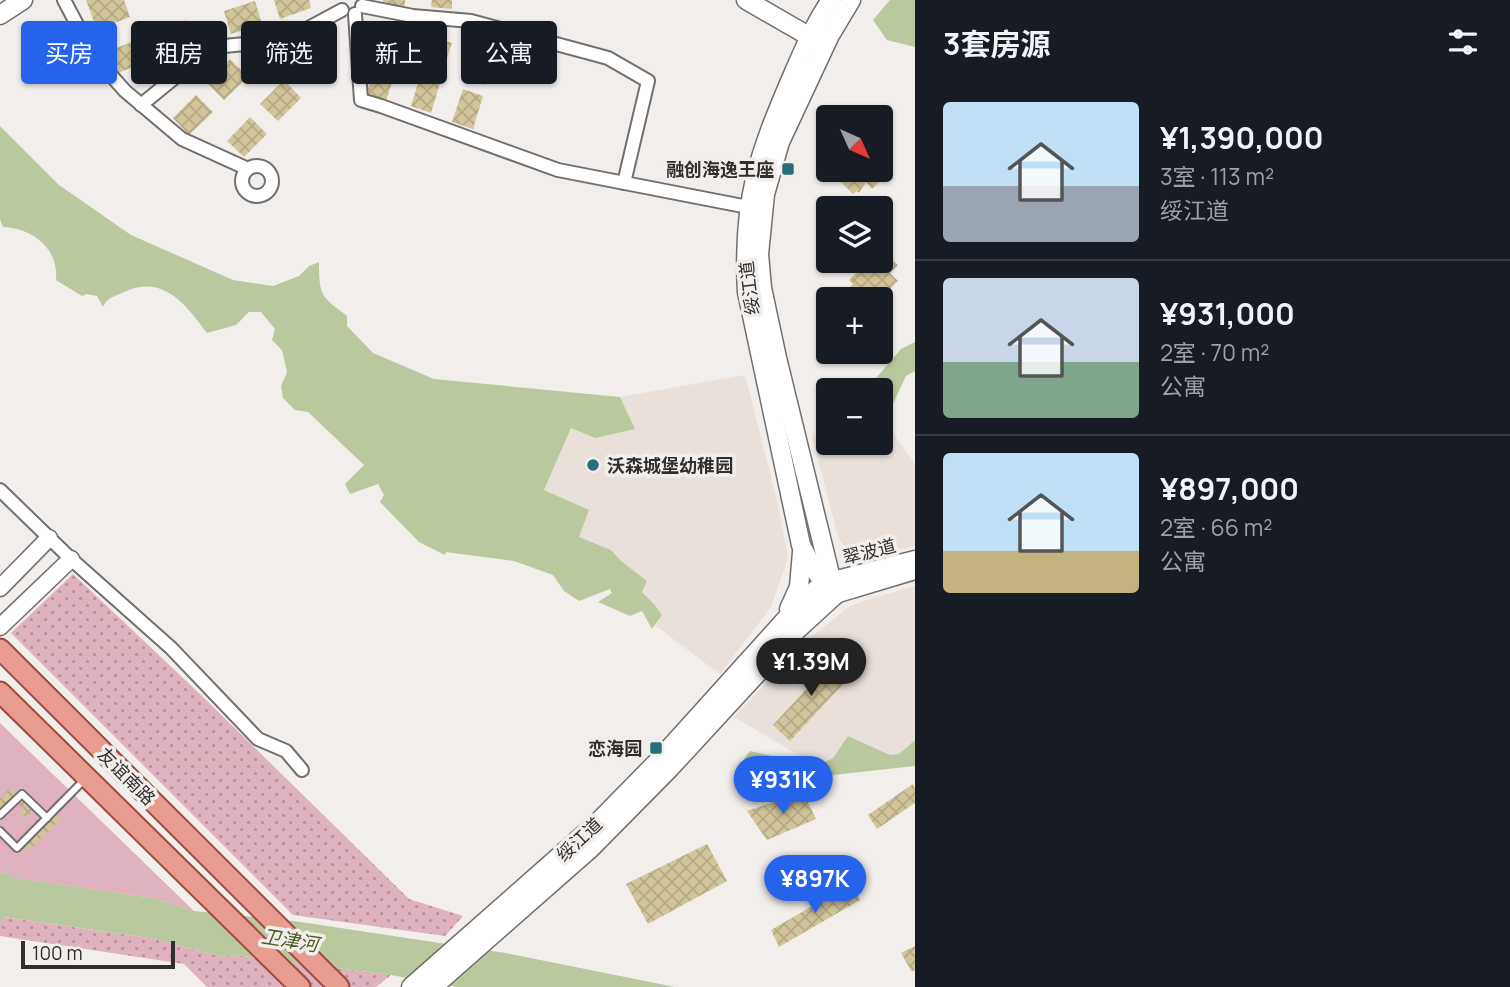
<!DOCTYPE html>
<html lang="zh">
<meta charset="utf-8">
<style>
body{margin:0;font-family:Manrope,"Noto Sans SC",sans-serif;background:#20242c;color:#f1f3f6;height:100vh;display:flex;flex-direction:column;font-size:26px;white-space:nowrap}
*{box-sizing:border-box;margin:0}
p{font-size:23px;color:#9ea1a6}
.icon{flex:none;width:38px;height:38px;fill:none;stroke:currentColor;stroke-width:2;stroke-linecap:round;stroke-linejoin:round}
.map{position:relative;flex:1;overflow:hidden}
.details{display:flex;flex-direction:column;background:#171b24;width:595px}
.details>*{flex:none}
.hud{position:absolute;left:21px;top:21px;width:665px;height:63px;display:flex;gap:14px}
.needle{width:46px;rotate:135deg}
.buttons{position:absolute;left:816px;top:105px;display:grid;gap:14px}
.buttons a{display:grid;place-items:center;width:77px;height:77px;border-radius:7px;background:#171b24;box-shadow:0 2px 5px #0004;font-size:35px}
.scale{position:absolute;left:21px;bottom:18px;width:154px;box-sizing:border-box;padding-left:7px;border:4px solid #302f2e;border-top:0;font-size:19px;line-height:24px;white-space:nowrap;color:#302f2e;-webkit-text-stroke:5px #f1eeec;paint-order:stroke}
.price{position:absolute;translate:-50% -60px;padding:0 16px;border-radius:24px;background:#2563eb;color:#fff;font-size:23px;line-height:46px;filter:drop-shadow(0 2px 4px #0008)}
.price::after{content:'';position:absolute;left:50%;top:42px;width:21px;height:16px;margin-left:-10px;background:inherit;clip-path:polygon(0 0,100% 0,50% 100%)}
.price.active{background:#222;color:#fff}
ul{padding:0;list-style:none}
li{display:flex;align-items:center;gap:21px;height:175px;padding:0 28px}
li+li{border-top:2px solid #363941}
li span{display:grid;place-items:center;flex:none;width:196px;height:140px;border-radius:7px;color:#555}
li>.icon{margin-inline-start:auto}
span .icon{width:84px;height:84px;fill:#fffc;stroke-width:1}
li b{font-size:30px}
h2{display:flex;justify-content:space-between;align-items:center;height:84px;padding:0 28px;font-size:30px}
.tag{padding:0 24px;border-radius:7px;background:#171b24;box-shadow:0 2px 5px #0004;font-size:24px;line-height:63px}
.tag.active{background:#2563eb;color:#fff}
main{display:flex;flex:1;min-height:0}
.map>svg:first-child{display:block}
.built{fill:#e9e0da}
.grass{fill:url(#grass-dots)}
.park{fill:#e0b1be}
.water{fill:#bac89e}
.building{fill:url(#building-cross-hatch)}
.lines{fill:none;stroke-linecap:round;stroke-linejoin:round}
.service-casing{stroke:#726f6e;stroke-width:10}
.minor-casing{stroke:#726f6e;stroke-width:16}
.tertiary-casing{stroke:#726f6e;stroke-width:19}
.secondary-casing{stroke:#726f6e;stroke-width:21}
.primary-casing{stroke:#9e4b3e;stroke-width:23}
.service{stroke:#fff;stroke-width:6}
.minor{stroke:#fff;stroke-width:12}
.tertiary{stroke:#fff;stroke-width:16}
.secondary{stroke:#fff;stroke-width:18}
.primary{stroke:#e89c90;stroke-width:19}
.poi-dot{fill:#286e7c;stroke:#f1eeec;stroke-width:2.5}
.labels{text-anchor:middle;dominant-baseline:central;stroke-width:7;stroke-linejoin:round;paint-order:stroke}
.poi-label{font-size:18px;font-weight:bold;fill:#302f2e;stroke:#f1eeec;text-anchor:end}
.street-label{font-size:18px;fill:#302f2e;stroke:#f1eeec}
.water-label{font-size:19px;font-style:italic;fill:#4e5f21;stroke:#f1eeec}
</style>
<main>
<div class="map">
<svg width="915" height="987" viewBox="0 0 915 987">
<defs>
<pattern id="grass-dots" width="8" height="8" patternUnits="userSpaceOnUse" patternTransform="scale(1.75)"><rect width="8" height="8" fill="#e0b1be"/><path d="M2 2h.1M6 6h.1" fill="none" stroke="#b6909b" stroke-width="1.8" stroke-linecap="round"/></pattern>
<pattern id="building-cross-hatch" width="8" height="8" patternUnits="userSpaceOnUse" patternTransform="scale(1.75)"><rect width="8" height="8" fill="#d3c59a"/><path d="M0 0l8 8M0 8l8-8" fill="none" stroke="#b5aa85"/></pattern>
</defs>
<rect width="100%" height="100%" fill="#f1eeec"/>
<g class="built">
<path d="M745,375L777,500L788,558L771,607L720,674L656,626L662,615L654,604L641,592L646,582L621,561L611,550L578,537L544,490L571,428L635,429L620,397Z"/>
<path d="M892,432L915,464V546L863,558L856,556L839,540L812,436L828,434V443H880V435Z"/>
<path d="M915,586V740L899,754L890,755L848,736L833,758L817,766L734,717L799,648L847,608L860,602Z"/>
</g>
<g class="grass">
<path d="M73,574L199,693L409,899L463,916L445,936L293,915L11,633Z"/>
<path d="M3,917L150,938L223,957L234,955L391,975L376,987H207L184,964L0,936V921H2Z"/>
</g>
<path class="park" d="M0,723L194,911L153,898L9,877V873L3,872L0,875Z"/>
<g class="water">
<path d="M890,0H915V47L887,40L873,20Z"/>
<path d="M0,126L59,185L131,235L233,280L273,286L299,276L309,266L319,262C319,296 321,296 347,316V326L373,353L434,379L620,397L635,429L595,438L571,428L544,490L589,510L579,537L611,550L621,561L647,581L642,592L654,604L662,615L652,629L642,611L630,616L598,602L612,593L610,589L579,601L564,591L553,575L514,561L446,552L445,555L419,542L380,502L384,495L378,484L350,494L345,484L364,465L308,412L295,410L283,398L281,386L287,372L282,350L272,340L275,329L261,312H249L236,325L207,333C184,302 161,272 120,294C112,297 106,299 103,307L97,296L87,294L82,296L56,280C59,249 33,228 3,227L0,219Z"/>
<path d="M915,342V371L906,376L891,408L892,432L880,435V390H852L849,386L863,383L871,384L901,349Z"/>
<path d="M848,736L890,755L899,754L915,740V766L815,777L746,763L744,759L750,751L817,766L833,758Z"/>
<path d="M2,872L10,873V877L153,898L194,911L294,921L506,953L675,987H456L391,975L234,955L223,957L150,938L4,917L2,921H0V875Z"/>
</g>
<g class="building">
<path d="M86,0H124L130,17L97,30Z"/>
<path d="M274,0H309L311,8L280,19Z"/>
<path d="M383,0H405V6L383,5Z"/>
<path d="M432,0H452V9L431,7Z"/>
<path d="M255,1L262,24L231,34L224,11Z"/>
<path d="M186,20L194,42L162,54L154,32Z"/>
<path d="M386,26L406,31L399,61L379,56Z"/>
<path d="M431,37L452,43L442,73L422,67Z"/>
<path d="M139,39L148,61L118,73L109,51Z"/>
<path d="M478,46L497,52L486,85L467,79Z"/>
<path d="M230,59L248,77L224,100L207,83Z"/>
<path d="M376,64L396,70L386,101L366,95Z"/>
<path d="M420,77L440,83L431,113L411,106Z"/>
<path d="M284,80L301,98L278,121L260,104Z"/>
<path d="M463,89L483,96L473,129L452,122Z"/>
<path d="M196,95L213,112L189,135L173,118Z"/>
<path d="M250,117L267,134L244,157L227,141Z"/>
<path d="M880,155L886,161L880,171Z"/>
<path d="M844,170H878L874,174L881,180L872,189L866,182L859,193L857,191L853,194L836,177Z"/>
<path d="M880,248L898,265L890,273L898,281L882,297L875,290L870,295L874,299H833L837,295L840,298L853,284L849,280L860,269L855,265L860,261H880Z"/>
<path d="M828,309V329L818,320Z"/>
<path d="M821,656L847,680L790,741L773,725L815,680L806,672Z"/>
<path d="M913,784L915,789V803L877,829L868,815Z"/>
<path d="M10,788L17,794L0,811V799Z"/>
<path d="M803,792L816,819L767,840L747,811Z"/>
<path d="M21,799L33,811L26,818L20,812L24,809L18,802Z"/>
<path d="M57,814L61,819L29,850L22,848Z"/>
<path d="M707,844L727,881L648,924L626,884Z"/>
<path d="M852,883L860,900L779,947L771,930Z"/>
<path d="M915,946V970L912,972L901,953Z"/>
</g>
<g class="lines">
<g class="service-casing">
<g id="service">
<path d="M0,815L22,794L47,818"/>
<path d="M0,831L17,848L86,778"/>
</g>
</g>
<g class="minor-casing">
<g id="minor">
<path d="M64,0L93,55L125,91L182,139L248,169"/>
<path d="M362,6L413,16L471,21L608,58L648,81L624,183"/>
<path d="M355,14L361,100L381,106L558,170L748,207"/>
<path d="M141,105L179,74L224,46L286,40L342,10"/>
<circle cx="257" cy="181" r="15"/>
<path d="M0,490L71,559L171,648L258,739L286,751L302,770"/>
</g>
</g>
<g class="tertiary-casing">
<g id="tertiary">
<path d="M833,580L915,559"/>
<path d="M0,588L49,538"/>
<path d="M835,595L915,571"/>
<path d="M0,627L71,559"/>
</g>
</g>
<g class="secondary-casing">
<g id="secondary">
<path d="M746,0L819,42"/>
<path d="M831,0C815,23 805,47 794,72C758,155 742,200 747,292L801,545C810,564 820,580 835,595"/>
<path d="M0,15L23,0"/>
<path d="M835,595L777,358L762,288L759,254L765,194L780,142L830,35L851,0"/>
<path d="M789,609L799,587L802,552"/>
<path d="M411,987L597,823L657,762L795,609L823,583L833,580"/>
<path d="M433,987L591,848L670,768L799,628L835,595"/>
</g>
</g>
<g class="primary-casing">
<g id="primary">
<path d="M0,649L339,987"/>
<path d="M0,692L300,987"/>
</g>
</g>
<use href="#service" class="service"/>
<use href="#minor" class="minor"/>
<use href="#tertiary" class="tertiary"/>
<use href="#secondary" class="secondary"/>
<use href="#primary" class="primary"/>
</g>
<g class="poi-dot">
<rect x="781" y="162" width="14" height="14" rx="3.5"/>
<circle cx="593" cy="465" r="7"/>
<rect x="649" y="741" width="14" height="14" rx="3.5"/>
</g>
<g class="labels">
<g class="poi-label">
<text x="774" y="169">融创海逸王座</text>
<text x="607" y="465" text-anchor="start">沃森城堡幼稚园</text>
<text x="642" y="748">恋海园</text>
</g>
<g class="street-label">
<text transform="translate(749 288) rotate(-97)">绥江道</text>
<text transform="translate(869 551) rotate(-14)">翠波道</text>
<text transform="translate(127 776) rotate(45)">友谊南路</text>
<text transform="translate(579 839) rotate(-43)">绥江道</text>
</g>
<g class="water-label">
<text transform="translate(290 940) rotate(9)">卫津河</text>
</g>
</g>
</svg>
<div class="buttons">
<a><svg class="needle" viewBox="-14 -14 28 28"><path d="M0-13l5 13h-10z" fill="#e53935"/><path d="M0 13l5-13h-10z" fill="#9ea1a6"/></svg></a>
<a><svg class="icon" aria-label="layers" viewBox="0 0 24 24"><path d="M12 4l9 5-9 5-9-5zM3 14l9 5 9-5"/></svg></a>
<a>+</a>
<a>−</a>
</div>
<div class="scale">100 m</div>
<b class="price active" style="left:811px;top:698px">¥1.39M</b>
<b class="price" style="left:783px;top:816px">¥931K</b>
<b class="price" style="left:815px;top:915px">¥897K</b>
<div class="hud">
<a class="tag active">买房</a>
<a class="tag">租房</a>
<a class="tag">筛选</a>
<a class="tag">新上</a>
<a class="tag">公寓</a>
</div>
</div>
<section class="details">
<h2>3套房源<svg class="icon" aria-label="filters" viewBox="0 0 24 24"><path d="M4 7h16M4 17h16"/><circle cx="9" cy="7" r="2"/><circle cx="15" cy="17" r="2"/></svg></h2>
<ul>
<li><span style="background:linear-gradient(#bfe0f5 60%,#9aa5b1 0)"><svg class="icon" aria-label="home" viewBox="0 0 24 24"><path d="M3 11l9-7 9 7M6 9v11h12V9"/></svg></span><div><b>¥1,390,000</b><p>3室 · 113 m²</p><p>绥江道</p></div></li>
<li><span style="background:linear-gradient(#c9d6e8 60%,#7fa58c 0)"><svg class="icon" aria-label="home" viewBox="0 0 24 24"><path d="M3 11l9-7 9 7M6 9v11h12V9"/></svg></span><div><b>¥931,000</b><p>2室 · 70 m²</p><p>公寓</p></div></li>
<li><span style="background:linear-gradient(#bfe0f5 70%,#c2b280 0)"><svg class="icon" aria-label="home" viewBox="0 0 24 24"><path d="M3 11l9-7 9 7M6 9v11h12V9"/></svg></span><div><b>¥897,000</b><p>2室 · 66 m²</p><p>公寓</p></div></li>
</ul>
</section>
</main>
